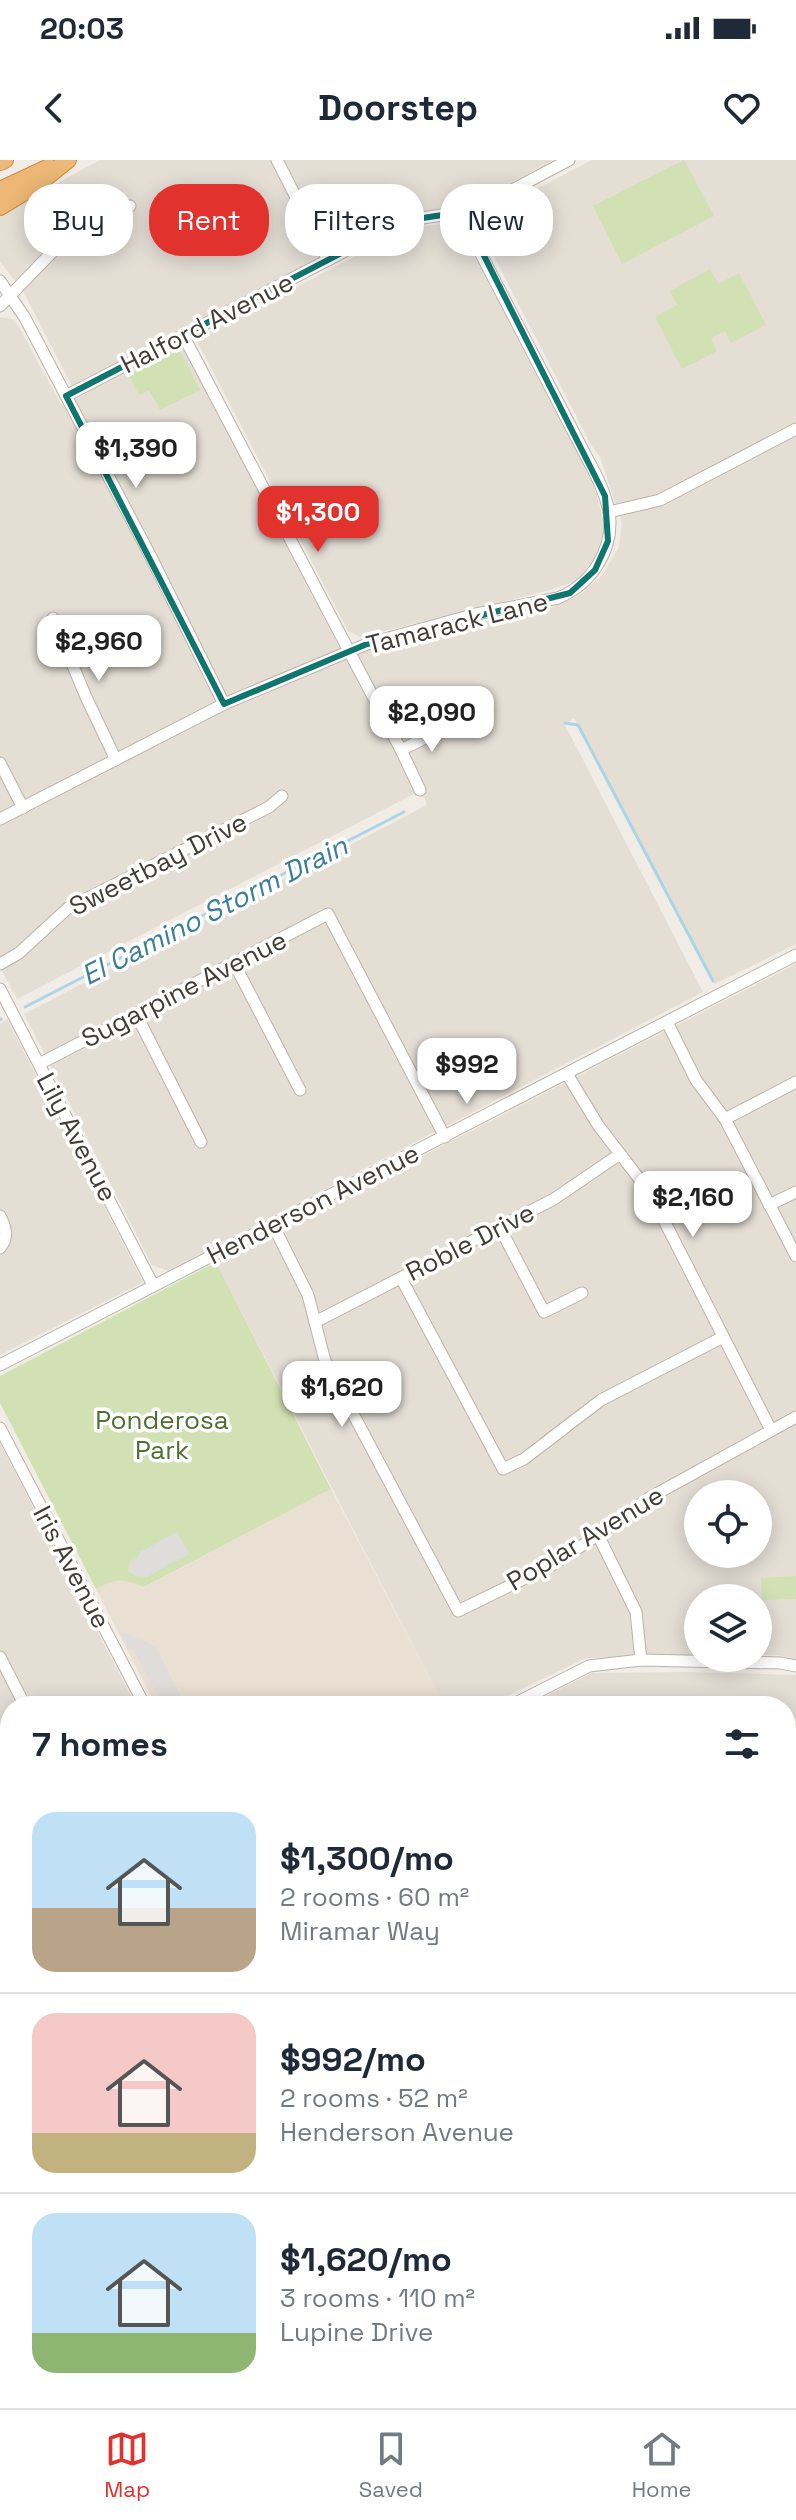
<!DOCTYPE html>
<meta charset="utf-8">
<style>
body{margin:0;font-family:"Space Grotesk",sans-serif;background:#f2f2f3;color:#1f2937;height:100vh;display:flex;flex-direction:column;font-size:30px;white-space:nowrap}
*{box-sizing:border-box;margin:0}
p{font-size:26px;color:#747a83}
.icon{flex:none;width:44px;height:44px;fill:none;stroke:currentColor;stroke-width:2;stroke-linecap:round;stroke-linejoin:round}
.map{position:relative;flex:1;overflow:hidden}
.details{position:absolute;left:0px;top:1536px;width:796px;height:712px;display:flex;flex-direction:column;background:#fff;border-radius:32px 32px 0 0;box-shadow:0 4px 20px #0003}
.details>*{flex:none}
.top-card{position:absolute;left:24px;top:24px;width:748px;height:72px;display:flex;gap:16px}
.tools{position:absolute;left:684px;top:1320px;display:grid;gap:16px}
.tools a{display:grid;place-items:center;width:88px;height:88px;border-radius:50%;background:#fff;box-shadow:0 4px 20px #0003;font-size:40px}
.price{position:absolute;translate:-50% -68px;padding:0 18px;border-radius:16px;background:#fff;color:#222;font-size:26px;line-height:52px;filter:drop-shadow(0 2px 4px #0008)}
.price::after{content:'';position:absolute;left:50%;top:48px;width:24px;height:18px;margin-left:-12px;background:inherit;clip-path:polygon(0 0,100% 0,50% 100%)}
.price.active{background:#e1322d;color:#fff}
ul{padding:0;list-style:none}
li{display:flex;align-items:center;gap:24px;height:200px;padding:0 32px}
li+li{border-top:2px solid #e0e1e3}
li span{display:grid;place-items:center;flex:none;width:224px;height:160px;border-radius:24px;color:#555}
li>.icon{margin-inline-start:auto}
span .icon{width:96px;height:96px;fill:#fffc;stroke-width:1}
li b{font-size:34px}
h2{display:flex;justify-content:space-between;align-items:center;height:96px;padding:0 32px;font-size:34px}
.pill{padding:0 28px;border-radius:32px;background:#fff;box-shadow:0 4px 20px #0003;font-size:28px;line-height:72px}
.pill.active{background:#e1322d;color:#fff}
.status{display:flex;justify-content:space-between;align-items:center;height:56px;padding:0 40px;background:#fff;direction:ltr}
.status svg{height:22px;fill:currentColor}
header{display:flex;justify-content:space-between;align-items:center;height:104px;padding:0 32px;background:#fff;font-size:36px;font-weight:700}
.menu{display:flex;justify-content:space-around;align-items:center;height:112px;border-top:2px solid #e0e1e3;background:#fff;font-size:22px;color:#747a83}
.menu a{display:grid;justify-items:center;gap:4px}
.menu .active{color:#e1322d}
.map>svg:first-child{display:block}
.residential{fill:#e4ded5;fill-rule:evenodd}
.education{fill:#e9dfd2}
.green{fill:#d2e1b3}
.parking{fill:#dfdddb}
.lines{fill:none;stroke-linecap:round;stroke-linejoin:round}
.stream{stroke:#a9d5e7;stroke-width:3}
.minor-casing{stroke:#bbb3aa;stroke-width:13}
.major-casing{stroke:#d5ab70;stroke-width:16}
.highway-casing{stroke:#cb8a46;stroke-width:18}
.minor{stroke:#fff;stroke-width:11}
.major{stroke:#f3d09e;stroke-width:14}
.highway{stroke:#edb775;stroke-width:16}
.marked{fill:none;stroke:#0f766e;stroke-width:6;stroke-linejoin:round}
.labels{text-anchor:middle;dominant-baseline:central;stroke-width:7;stroke-linejoin:round;paint-order:stroke}
.street-label{font-size:26px;fill:#433c36;stroke:#fff}
.park-label{font-size:26px;fill:#4f6e30;stroke:#fff}
.water-label{font-size:28px;font-style:italic;fill:#3a7e9b;stroke:#fff}
</style>
<div class="status"><b>20:03</b><svg viewBox="0 0 49 12"><path d="M0 12V9h3v3zM5 12V6h3v6zM10 12V3h3v9zM15 12V0h3v12zM26 1h20v11H26zM47 4h2v5h-2z"/></svg></div>
<header><svg class="icon" aria-label="back" viewBox="0 0 24 24"><path d="M15 5l-7 7 7 7"/></svg>Doorstep<svg class="icon" aria-label="heart" viewBox="0 0 24 24"><path d="M12 20l-8-8c-3-5 5-10 8-4 3-6 11-1 8 4z"/></svg></header>
<div class="map">
<svg width="796" height="2248" viewBox="0 0 796 2248">
<rect width="100%" height="100%" fill="#f1ece6"/>
<g class="residential">
<path d="M100,0H558L470,45L398,56L72,226L23,131L0,102V54Z"/>
<path d="M592,0H796V784L715,824L574,558L565,565L703,832L168,1111L152,1105L24,854L427,645L424,637L412,635L17,839L0,807V157L15,160L62,246L174,186L184,189L340,489L547,450L578,436L603,414L619,387L622,363L600,297L591,285L478,65L484,56Z"/>
<path d="M457,63L584,306L597,334L605,369L596,400L576,421L550,430L360,477L348,471L196,179L412,67Z"/>
<path d="M796,804V1499L777,1495H758V1438H698V1496L586,1498L486,1546H444L216,1102ZM698,1334H758V1394H698Z"/>
<path d="M7,859L143,1122L0,1195V864Z"/>
<path d="M0,1283L136,1546H10V2238H306L286,2248H0Z"/>
<path d="M688,1512L796,1515V1985L786,1990V1546H527L591,1513Z"/>
<path d="M796,2013V2248H337L356,2238H786V2018Z"/>
</g>
<path class="education" d="M331,1329L444,1546H156L96,1429L111,1421L123,1419L145,1427Z"/>
<g class="green">
<path d="M684,0L714,56L622,104L593,46Z"/>
<path d="M710,109L718,124L739,113L766,165L731,183L725,171L711,178L717,191L682,209L655,157L677,145L670,131Z"/>
<path d="M179,188L200,230L160,250L149,230L139,235L128,214Z"/>
<path d="M216,1102L331,1329L144,1427C121,1418 117,1418 96,1429L0,1243V1216Z"/>
<path d="M796,1416V1439L762,1440L761,1418Z"/>
</g>
<g class="parking">
<path d="M177,1372L189,1394L147,1417L136,1416L128,1410L130,1401L138,1398L140,1392Z"/>
<path d="M121,1473L128,1474L155,1486L186,1546H163L134,1490L128,1489Z"/>
</g>
<g class="lines">
<g class="stream">
<path d="M565,563L578,565L713,821"/>
<path d="M25,847L404,652"/>
<path d="M0,860L1,859"/>
</g>
<g class="minor-casing">
<g id="minor">
<path d="M277,0L328,100"/>
<path d="M0,121L25,158L150,395L224,544"/>
<path d="M0,146L59,85L130,46"/>
<path d="M183,175L401,590L420,630"/>
<path d="M66,236L403,61L462,52L503,35L569,0"/>
<path d="M609,352L660,340L796,269"/>
<path d="M53,458L86,537L116,600"/>
<path d="M401,590L447,567"/>
<path d="M0,603L23,648"/>
<path d="M0,659L224,544L367,484L476,454L558,438C592,424 615,389 609,351C605,332 596,314 587,298L469,71L462,52"/>
<path d="M234,803L300,930"/>
<path d="M0,804L19,793L68,748L269,647L282,636"/>
<path d="M0,829L153,1125"/>
<path d="M136,854L201,982"/>
<path d="M667,862L696,920L725,959L796,1096"/>
<path d="M39,904L328,754L445,977"/>
<path d="M567,914L598,965L650,1033L771,1270"/>
<path d="M725,959L796,922"/>
<path d="M769,1045L796,1032"/>
<path d="M0,1056C6,1068 9,1077 0,1088"/>
<path d="M273,1065L308,1135L325,1201L458,1451L552,1405L598,1375L649,1338L796,1257"/>
<path d="M499,1066L544,1152L582,1133"/>
<path d="M401,1118L503,1309L524,1299L601,1240L723,1177"/>
<path d="M315,1162L554,1039L620,994"/>
<path d="M0,1205L796,795"/>
<path d="M0,1268L145,1546"/>
<path d="M598,1375L636,1452L641,1500"/>
<path d="M0,1497L21,1538L22,1546"/>
<path d="M510,1546L589,1506L641,1500L781,1503L796,1506"/>
<path d="M0,1570L10,1565"/>
<path d="M0,1688L10,1683"/>
<path d="M786,1732L796,1758"/>
<path d="M786,1883L796,1878"/>
<path d="M0,1930L10,1925"/>
<path d="M0,2040L10,2060"/>
<path d="M786,2131L796,2126"/>
<path d="M0,2200L10,2201"/>
<path d="M786,2201L796,2220"/>
<path d="M111,2238H130"/>
<path d="M613,2238L619,2248"/>
<path d="M558,2248L578,2238"/>
</g>
</g>
<g class="major-casing">
<g id="major">
<path d="M786,2005L796,2000"/>
<path d="M314,2248L334,2238"/>
</g>
</g>
<g class="highway-casing">
<g id="highway">
<path d="M0,2L5,0"/>
<path d="M0,30L49,7"/>
<path d="M0,47L38,24L68,0"/>
</g>
</g>
<use href="#minor" class="minor"/>
<use href="#major" class="major"/>
<use href="#highway" class="highway"/>
</g>
<path class="marked" d="M462,52L605,336L608,381L595,410L570,433L367,484L224,544L66,236L403,61Z"/>
<g class="labels">
<g class="street-label">
<text transform="translate(207 163) rotate(-27)">Halford Avenue</text>
<text transform="translate(457 463) rotate(-14)">Tamarack Lane</text>
<text transform="translate(158 704) rotate(-27)">Sweetbay Drive</text>
<text transform="translate(184 829) rotate(-27)">Sugarpine Avenue</text>
<text transform="translate(77 977) rotate(62)">Lily Avenue</text>
<text transform="translate(313 1044) rotate(-27)">Henderson Avenue</text>
<text transform="translate(470 1082) rotate(-27)">Roble Drive</text>
<text transform="translate(585 1378) rotate(-31)">Poplar Avenue</text>
<text transform="translate(72 1407) rotate(62)">Iris Avenue</text>
</g>
<g class="park-label">
<text x="162" y="1260">Ponderosa<tspan x="162" dy="30">Park</tspan></text>
</g>
<g class="water-label">
<text transform="translate(214 750) rotate(-27)">El Camino Storm Drain</text>
</g>
</g>
</svg>
<div class="tools">
<a><svg class="icon" aria-label="locate" viewBox="0 0 24 24"><circle cx="12" cy="12" r="6"/><path d="M12 2v4M12 18v4M2 12h4M18 12h4"/></svg></a>
<a><svg class="icon" aria-label="layers" viewBox="0 0 24 24"><path d="M12 4l9 5-9 5-9-5zM3 14l9 5 9-5"/></svg></a>
</div>
<b class="price" style="left:136px;top:330px">$1,390</b>
<b class="price active" style="left:318px;top:394px">$1,300</b>
<b class="price" style="left:99px;top:523px">$2,960</b>
<b class="price" style="left:432px;top:594px">$2,090</b>
<b class="price" style="left:467px;top:946px">$992</b>
<b class="price" style="left:693px;top:1079px">$2,160</b>
<b class="price" style="left:342px;top:1269px">$1,620</b>
<div class="top-card">
<a class="pill">Buy</a>
<a class="pill active">Rent</a>
<a class="pill">Filters</a>
<a class="pill">New</a>
</div>
<section class="details">
<h2>7 homes<svg class="icon" aria-label="filters" viewBox="0 0 24 24"><path d="M4 7h16M4 17h16"/><circle cx="9" cy="7" r="2"/><circle cx="15" cy="17" r="2"/></svg></h2>
<ul>
<li><span style="background:linear-gradient(#bfe0f5 60%,#b9a48a 0)"><svg class="icon" aria-label="home" viewBox="0 0 24 24"><path d="M3 11l9-7 9 7M6 9v11h12V9"/></svg></span><div><b>$1,300/mo</b><p>2 rooms · 60 m²</p><p>Miramar Way</p></div></li>
<li><span style="background:linear-gradient(#f6c9c9 75%,#c2b280 0)"><svg class="icon" aria-label="home" viewBox="0 0 24 24"><path d="M3 11l9-7 9 7M6 9v11h12V9"/></svg></span><div><b>$992/mo</b><p>2 rooms · 52 m²</p><p>Henderson Avenue</p></div></li>
<li><span style="background:linear-gradient(#bfe0f5 75%,#8fb573 0)"><svg class="icon" aria-label="home" viewBox="0 0 24 24"><path d="M3 11l9-7 9 7M6 9v11h12V9"/></svg></span><div><b>$1,620/mo</b><p>3 rooms · 110 m²</p><p>Lupine Drive</p></div></li>
</ul>
</section>
</div>
<nav class="menu">
<a class="active"><svg class="icon" aria-label="map" viewBox="0 0 24 24"><path d="M3 6l6-2 6 2 6-2v14l-6 2-6-2-6 2zM9 4v14M15 6v14"/></svg>Map</a>
<a><svg class="icon" aria-label="saved" viewBox="0 0 24 24"><path d="M7 4h10v16l-5-4-5 4z"/></svg>Saved</a>
<a><svg class="icon" aria-label="home" viewBox="0 0 24 24"><path d="M3 11l9-7 9 7M6 9v11h12V9"/></svg>Home</a>
</nav>
